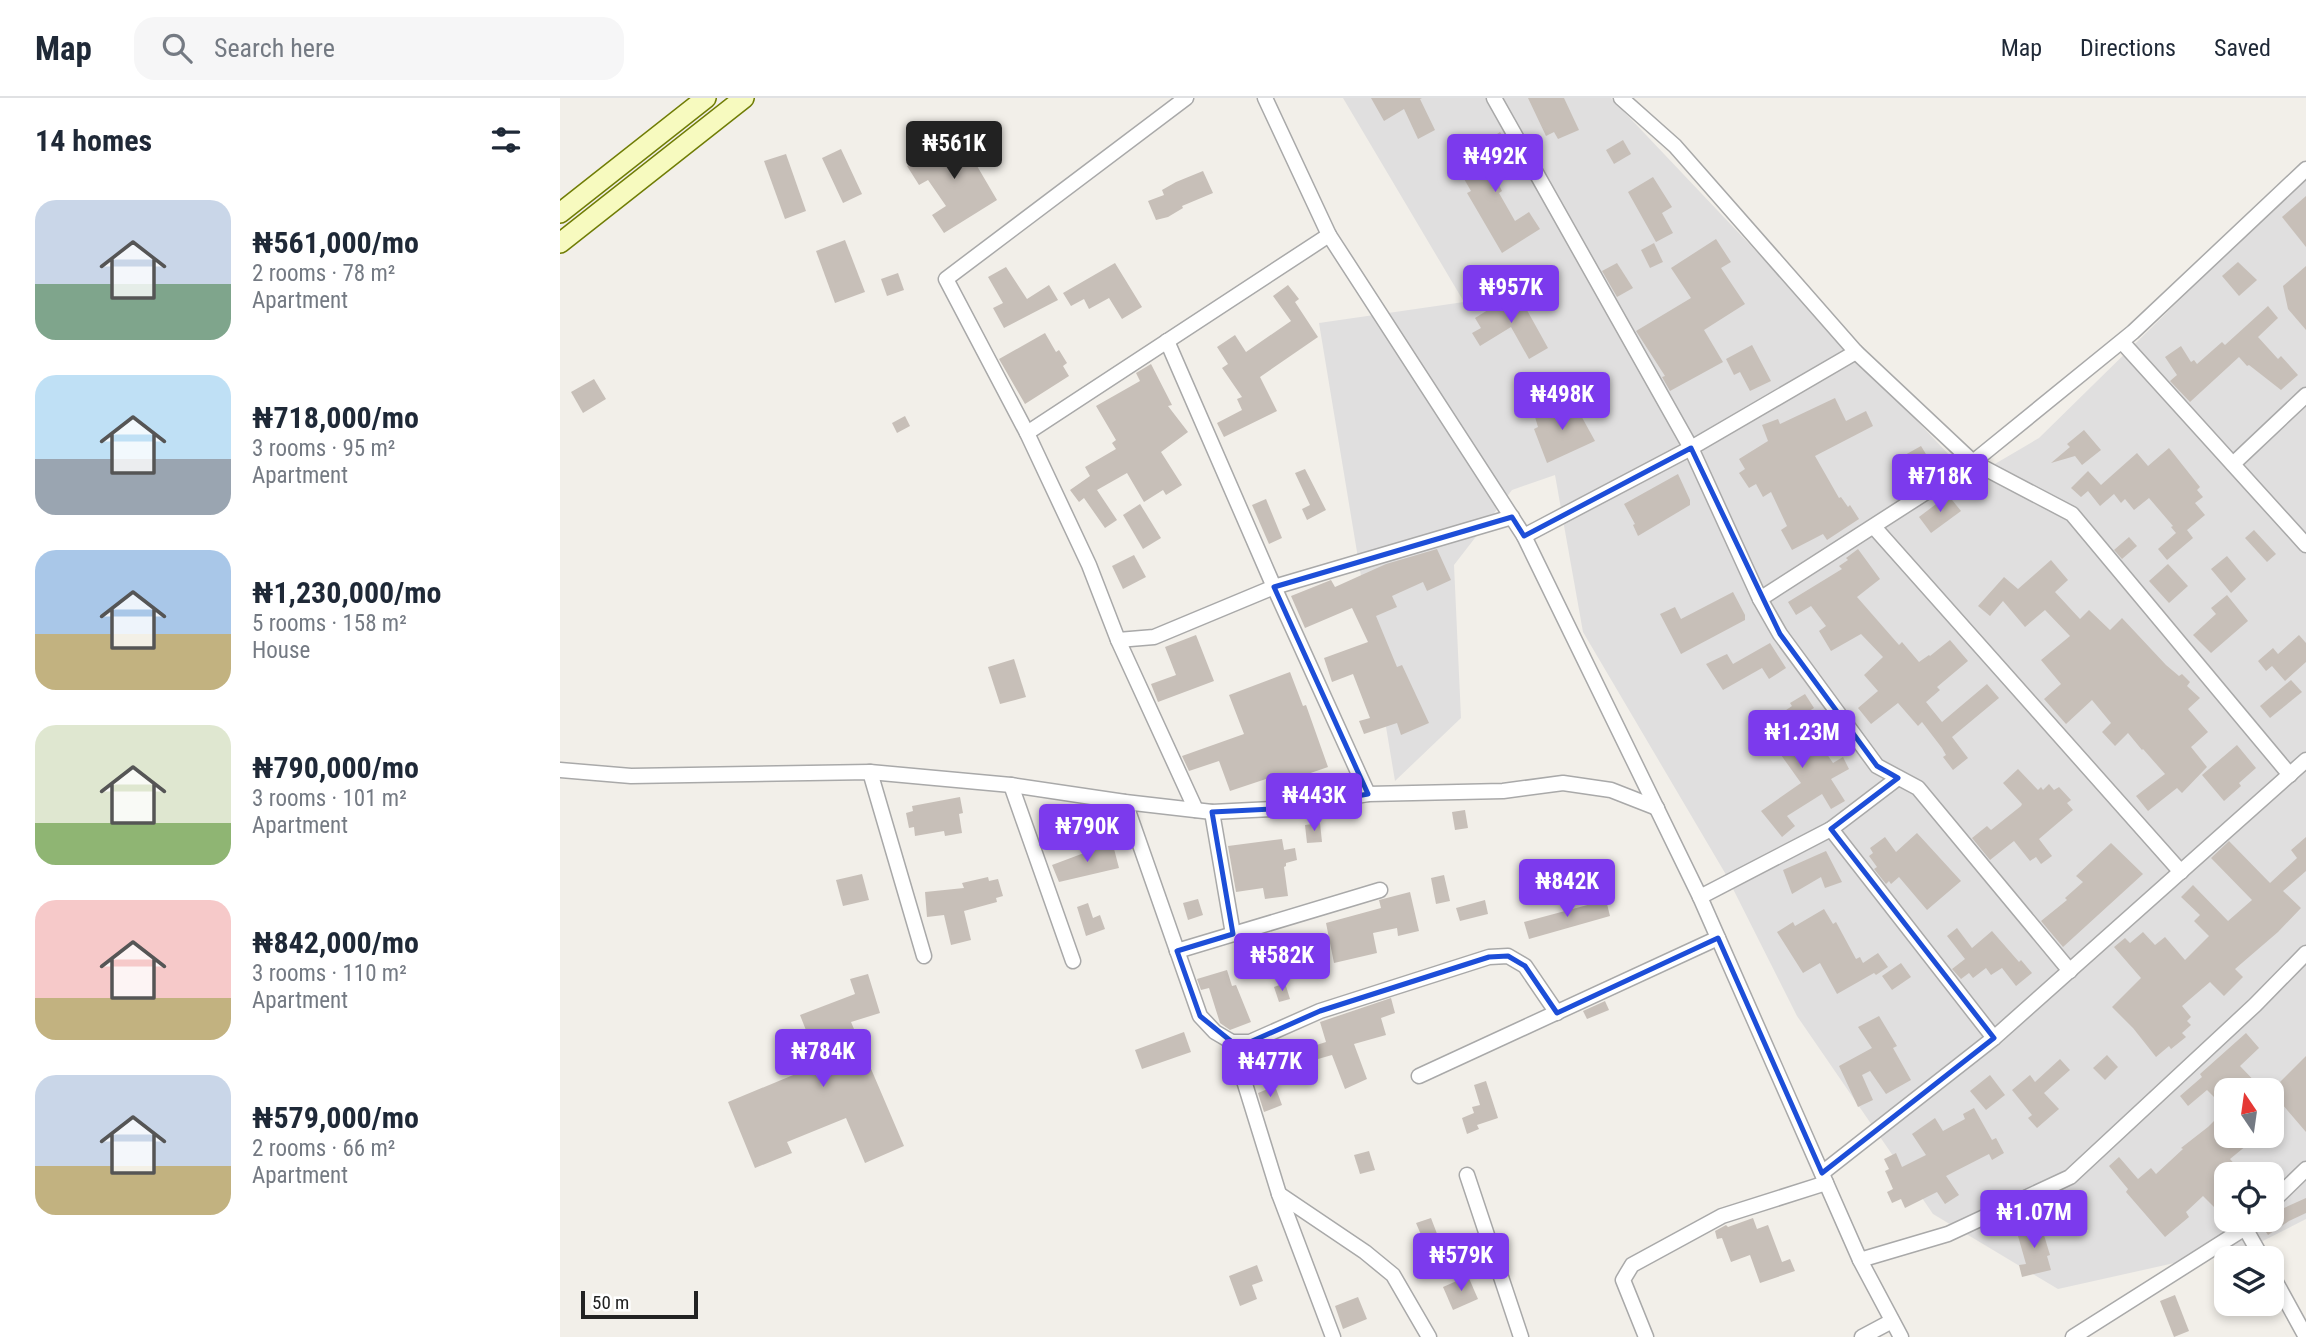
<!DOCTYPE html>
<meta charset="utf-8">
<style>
body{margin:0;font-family:"Roboto Condensed",sans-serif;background:#f6f6f7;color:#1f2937;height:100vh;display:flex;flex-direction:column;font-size:26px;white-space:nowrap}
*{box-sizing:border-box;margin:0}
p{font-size:23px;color:#747a83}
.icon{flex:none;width:38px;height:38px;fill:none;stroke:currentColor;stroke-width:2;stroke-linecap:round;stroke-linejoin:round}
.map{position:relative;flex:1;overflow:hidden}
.panel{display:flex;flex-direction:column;background:#fff;width:560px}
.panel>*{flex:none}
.needle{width:46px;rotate:347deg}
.fabs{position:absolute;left:1654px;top:980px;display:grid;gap:14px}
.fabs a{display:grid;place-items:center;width:70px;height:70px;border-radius:14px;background:#fff;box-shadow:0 4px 10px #0003;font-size:35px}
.scale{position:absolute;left:21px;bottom:18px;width:117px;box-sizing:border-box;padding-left:7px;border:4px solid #222;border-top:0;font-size:19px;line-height:24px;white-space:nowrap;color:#222;-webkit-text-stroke:5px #fff;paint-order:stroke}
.price{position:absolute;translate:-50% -60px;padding:0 16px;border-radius:7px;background:#7c3aed;color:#fff;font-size:23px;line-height:46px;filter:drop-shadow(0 2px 4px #0008)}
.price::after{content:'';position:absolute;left:50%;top:42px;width:21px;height:16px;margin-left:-10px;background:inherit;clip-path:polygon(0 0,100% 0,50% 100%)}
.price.on{background:#222;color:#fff}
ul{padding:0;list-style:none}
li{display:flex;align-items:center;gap:21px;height:175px;padding:0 35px}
li span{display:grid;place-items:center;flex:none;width:196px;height:140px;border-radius:21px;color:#555}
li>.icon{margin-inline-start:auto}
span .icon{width:84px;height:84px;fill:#fffc;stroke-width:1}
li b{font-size:30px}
h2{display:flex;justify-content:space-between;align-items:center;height:84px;padding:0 35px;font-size:30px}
header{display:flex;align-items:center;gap:42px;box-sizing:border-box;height:98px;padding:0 35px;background:#fff;border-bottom:2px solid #e0e1e3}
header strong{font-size:33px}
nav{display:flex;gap:38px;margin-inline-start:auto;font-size:24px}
.search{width:490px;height:63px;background:#f6f6f7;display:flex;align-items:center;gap:18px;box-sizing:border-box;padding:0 24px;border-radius:21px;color:#747a83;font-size:26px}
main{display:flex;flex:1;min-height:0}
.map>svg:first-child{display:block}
.residential{fill:#e0dfdf;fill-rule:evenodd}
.building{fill:#c7bfb8}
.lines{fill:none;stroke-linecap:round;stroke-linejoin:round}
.minor-casing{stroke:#a9a9a9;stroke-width:17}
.secondary-casing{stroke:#707d05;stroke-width:22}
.minor{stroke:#fff;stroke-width:14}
.secondary{stroke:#f7fabf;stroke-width:19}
.marked{fill:none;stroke:#1d4ed8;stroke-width:5;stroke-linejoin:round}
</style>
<header>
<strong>Map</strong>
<div class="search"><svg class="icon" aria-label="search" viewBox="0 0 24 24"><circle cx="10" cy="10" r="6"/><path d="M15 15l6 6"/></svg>Search here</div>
<nav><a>Map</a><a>Directions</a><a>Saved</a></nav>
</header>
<main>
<section class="panel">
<h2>14 homes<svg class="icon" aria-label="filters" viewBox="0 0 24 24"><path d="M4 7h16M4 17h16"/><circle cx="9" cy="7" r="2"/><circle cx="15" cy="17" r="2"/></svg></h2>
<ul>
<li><span style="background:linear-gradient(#c9d6e8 60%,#7fa58c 0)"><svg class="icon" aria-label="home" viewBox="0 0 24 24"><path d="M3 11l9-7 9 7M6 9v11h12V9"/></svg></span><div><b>₦561,000/mo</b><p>2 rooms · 78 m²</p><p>Apartment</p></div></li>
<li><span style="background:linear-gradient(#bfe0f5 60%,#9aa5b1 0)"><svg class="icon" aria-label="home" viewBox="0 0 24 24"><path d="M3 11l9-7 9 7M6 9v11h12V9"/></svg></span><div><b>₦718,000/mo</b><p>3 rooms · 95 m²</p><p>Apartment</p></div></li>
<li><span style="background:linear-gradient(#a9c7e8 60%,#c2b280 0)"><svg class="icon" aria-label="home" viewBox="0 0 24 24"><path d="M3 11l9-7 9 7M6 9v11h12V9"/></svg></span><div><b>₦1,230,000/mo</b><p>5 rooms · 158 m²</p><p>House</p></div></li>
<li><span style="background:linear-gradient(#dfe7d0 70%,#8fb573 0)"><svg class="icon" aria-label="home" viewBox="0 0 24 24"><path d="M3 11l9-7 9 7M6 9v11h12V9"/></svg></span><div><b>₦790,000/mo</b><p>3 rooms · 101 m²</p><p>Apartment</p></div></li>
<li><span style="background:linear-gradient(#f6c9c9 70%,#c2b280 0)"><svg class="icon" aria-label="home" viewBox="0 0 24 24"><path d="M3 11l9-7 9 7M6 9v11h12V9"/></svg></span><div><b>₦842,000/mo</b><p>3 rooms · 110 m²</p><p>Apartment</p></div></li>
<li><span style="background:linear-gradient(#c9d6e8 65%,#c2b280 0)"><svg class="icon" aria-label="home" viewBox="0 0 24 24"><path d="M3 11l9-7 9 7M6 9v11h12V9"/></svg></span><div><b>₦579,000/mo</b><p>2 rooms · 66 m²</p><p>Apartment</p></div></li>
</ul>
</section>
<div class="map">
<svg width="1746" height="1239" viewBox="0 0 1746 1239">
<rect width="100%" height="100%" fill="#f2efe9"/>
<path class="residential" d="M783,0H1051L1411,380L1479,340L1746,78V1121L1695,1147L1498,1191L1373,1116L1237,918L1165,775L1023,534L995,377L952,392L894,467L901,620L835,683L759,225L904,204ZM1666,992H1712V1038H1666ZM1666,1076H1712V1122H1666Z"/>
<g class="building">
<path d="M811,0H862L860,1L875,32L858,41L844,11L824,23Z"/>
<path d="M968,0H1004L1019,32L998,41L994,34L986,38Z"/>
<path d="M402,34L414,53L410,56L437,102L384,135L372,117L386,108L368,82L359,87L347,68Z"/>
<path d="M940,34L958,62L934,77L942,93L939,95L955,123L969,114L980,131L942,155L907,95L911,93L896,67L928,49L925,44Z"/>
<path d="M1063,42L1071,56L1054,66L1046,52Z"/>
<path d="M281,51L302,96L283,105L262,60Z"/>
<path d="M226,56L246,113L225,121L204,63Z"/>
<path d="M643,73L653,95L622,108L623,110L608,119L596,122L588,103L604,97L602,92L616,84Z"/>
<path d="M1093,79L1112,109L1102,115L1113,135L1096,144L1068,94Z"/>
<path d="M1746,98V149L1722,119Z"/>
<path d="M1156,141L1171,164L1161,170L1185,206L1144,232L1163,264L1110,293L1102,279L1105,278L1076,233L1131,200L1111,170Z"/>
<path d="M285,142L305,194L275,205L256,153Z"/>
<path d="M1094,145L1103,164L1090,170L1081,152Z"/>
<path d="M1678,164L1697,182L1679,198L1662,178Z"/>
<path d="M555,165L582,209L562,221L549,200L529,211L524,201L511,208L503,195Z"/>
<path d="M1057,165L1073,190L1057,199L1042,173Z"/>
<path d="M990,167L999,181L964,203L955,189Z"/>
<path d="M1746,168V232L1728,211L1723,188Z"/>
<path d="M446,169L467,201L489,187L498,202L444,230L433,210L443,205L428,179Z"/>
<path d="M338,175L344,192L327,198L321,181Z"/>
<path d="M728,187L739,201L735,204L758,239L700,279L717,313L664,339L657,325L682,312L677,301L682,299L662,270L668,266L657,249L675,237L686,254L731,223L713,198Z"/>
<path d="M957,194L988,250L969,261L951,229L920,248L912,235L921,230L915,220Z"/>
<path d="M1708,208L1718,220L1698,239L1718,261L1721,258L1738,277L1721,292L1689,267L1687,268L1679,259L1630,304L1610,283L1617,277L1605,259L1621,248L1631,264L1634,262L1637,266L1662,244L1665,247Z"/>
<path d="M485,235L496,254L499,252L507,265L503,268L509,278L465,306L439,261Z"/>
<path d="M1192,247L1211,283L1190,293L1180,274L1174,277L1166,261Z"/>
<path d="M591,266L612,307L608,308L628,334L601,354L622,387L606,397L603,392L584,404L567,375L537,392L557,422L545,430L524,400L519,404L510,392L530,378L525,369L556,351L552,345L556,342L536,308L580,283L576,275Z"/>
<path d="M34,281L46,301L23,315L11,294Z"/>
<path d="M1275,300L1286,323L1306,313L1313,328L1255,358L1279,400L1281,399L1288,409L1290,407L1299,421L1267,442L1263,436L1232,452L1221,432L1227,428L1211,394L1203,399L1196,386L1189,390L1179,375L1185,371L1179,361L1208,343L1202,327L1218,321L1220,326Z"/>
<path d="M1013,303L1035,343L987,365L974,331L978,329L975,319Z"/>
<path d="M345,318L350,328L337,335L332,325Z"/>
<path d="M1524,332L1541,352L1522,367L1515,358L1491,365L1510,349L1507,346Z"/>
<path d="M1361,348L1369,361L1353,370L1361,383L1350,390L1334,363Z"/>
<path d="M1609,350L1640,389L1637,392L1643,399L1635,405L1645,417L1627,432L1633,440L1607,462L1598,451L1616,435L1611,429L1613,428L1589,400L1574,412L1565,401L1561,405L1554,396L1540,408L1528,393L1521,399L1511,390L1528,373L1541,387L1577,355L1588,368Z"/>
<path d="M745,371L766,412L747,422L742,411L750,407L735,375Z"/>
<path d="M1118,376L1130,402V407L1078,438L1073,427L1075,426L1064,406Z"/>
<path d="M1388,397L1401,413L1371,435L1359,419Z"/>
<path d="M706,401L722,440L709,446L692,407Z"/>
<path d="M580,406L601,440L583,451L563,417Z"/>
<path d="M1694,432L1716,456L1707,464L1685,440Z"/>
<path d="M1569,439L1577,448L1562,461L1554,452Z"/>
<path d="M877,451L891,482L867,493L863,484L832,498L837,509L816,518L837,569L842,567L869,625L841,637L837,625L804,636L799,623L810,620L793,576L772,584L764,560L808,544L792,510L745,530L731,498L771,482L775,489L826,466Z"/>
<path d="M1298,451L1320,481L1297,499L1339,547L1342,544L1359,564L1369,557L1370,558L1390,542L1408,563L1377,589L1380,592L1366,604L1382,624L1427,586L1439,600L1392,639L1408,660L1393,672L1383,659L1386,657L1382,650L1362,624L1358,628L1338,605L1311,626L1298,610L1318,593L1304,577L1323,559L1301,536L1271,553L1259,533L1266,528L1251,508L1236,517L1228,504L1282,471L1279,468L1288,462L1286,460Z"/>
<path d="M574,457L586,479L563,491L552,468Z"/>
<path d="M1667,458L1686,481L1671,495L1651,471Z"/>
<path d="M1491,462L1508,482L1495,494L1520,521L1529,512L1550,532L1562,520L1606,567L1619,578L1622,576L1630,584L1627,588L1640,600L1628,611L1648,634L1631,649L1647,669L1622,695L1617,690L1588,713L1576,698L1605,676L1583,651L1582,652L1568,635L1555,648L1542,634L1551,625L1532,602L1506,626L1484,601L1501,586L1481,562L1510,538L1485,512L1465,529L1443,503L1430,518L1418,508L1444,479L1458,491Z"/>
<path d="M1608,466L1628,488L1609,505L1589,483Z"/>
<path d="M1173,494L1185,517V522L1121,556L1100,516L1115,509L1121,521Z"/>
<path d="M1667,497L1688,523L1651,555L1633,537L1656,516L1651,510Z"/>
<path d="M636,537L654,583L598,604L591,586L616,577L605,549Z"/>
<path d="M1739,537L1746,545V564L1725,583L1712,568L1706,573L1698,563L1713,550L1718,556Z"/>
<path d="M1210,545L1226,570L1209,581L1202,570L1163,592L1146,566L1167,556L1173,566Z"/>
<path d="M454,561L466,599L440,606L428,569Z"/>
<path d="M730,574L743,608L746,607L768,669L742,678L747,692L717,701L709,680L670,693L659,663L629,673L622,658L684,636L669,597Z"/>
<path d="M1731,582L1742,594L1710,620L1700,608Z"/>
<path d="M1245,596L1254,610L1220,631L1239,657L1258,643L1273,665L1283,659L1289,671L1271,681L1285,703L1271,711L1262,696L1227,718L1235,728L1222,739L1201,713L1241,685L1201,629L1232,608L1230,605Z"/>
<path d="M1677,647L1696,670L1679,685L1681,688L1664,703L1642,677Z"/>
<path d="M1458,671L1478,692L1481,689L1483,692L1489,686L1494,692L1499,689L1511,702L1507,705L1513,712L1479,741L1492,758L1481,766L1476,759L1470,763L1454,743L1430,762L1412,740L1427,728L1431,732L1461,708L1462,706L1443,685Z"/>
<path d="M400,699L403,715L399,716L402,735L385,738L384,733L355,738L354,729L349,730L346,715L353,713L352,708Z"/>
<path d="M905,712L908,730L895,732L892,714Z"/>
<path d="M760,725L762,744L747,745L745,727Z"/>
<path d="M1357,735L1401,783L1367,812L1339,779L1331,786L1329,783L1326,786L1314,771L1317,769L1309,758L1313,755L1310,750L1325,739L1336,754Z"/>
<path d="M1746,739V773L1723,793L1741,810L1718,834L1675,871L1683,879L1664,898L1650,884L1622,908L1631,919L1627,923L1631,927L1622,935L1626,939L1611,951L1609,948L1596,959L1573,930L1552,909L1581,880L1554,849L1565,840L1570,845L1583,834L1595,847L1605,839L1625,862L1649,838L1634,823L1640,817L1621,799L1633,787L1668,823L1692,802L1651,760L1669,743L1710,785L1737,760L1731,752Z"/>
<path d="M722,741L724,752L735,750L737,762L726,765V768L724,769L728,798L705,801L703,790L676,794L668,748Z"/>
<path d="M1551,745L1583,776L1503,849L1481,823L1507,802L1505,800L1523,784L1516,778Z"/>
<path d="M553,747L559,770L499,784L492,767L524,755L523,753Z"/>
<path d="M1266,753L1282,784L1265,790L1261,779L1232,796L1223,772Z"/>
<path d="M302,776L309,802L283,808L276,782Z"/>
<path d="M884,777L890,803L876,806L871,780Z"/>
<path d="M428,779L429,783L438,781L443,798L436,800L437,804L404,813L411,842L391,847L384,817L367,819L365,794L404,790L402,785Z"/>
<path d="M850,794L859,833L838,838L837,830L813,835L817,855L774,865L766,825L821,810L819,802Z"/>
<path d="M638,801L643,817L628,822L623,805Z"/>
<path d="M925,802L928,816L900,823L896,810Z"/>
<path d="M1046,802L1050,818L969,841L964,824Z"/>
<path d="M528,805L533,820L540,817L545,831L526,838L517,809Z"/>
<path d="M1264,811L1273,826L1276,824L1296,861L1300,859L1303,865L1318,855L1328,869L1316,877L1314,875L1277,896L1260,865L1243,875L1217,834L1233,824L1235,828Z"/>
<path d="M1397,830L1412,850L1432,833L1459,864L1461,862L1472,875L1456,888L1442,870L1431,877L1426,870L1413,880L1409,875L1401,881L1392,871L1405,861L1387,838Z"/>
<path d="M1341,865L1351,879L1332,892L1322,878Z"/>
<path d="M667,872L672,888L676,887L691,924L670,932L660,925L649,890L641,892L637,881Z"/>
<path d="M308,876L320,915L291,924L344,1048L305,1065L286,1020L227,1044L232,1055L195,1070L168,1004L262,965L251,939L249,940L240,917L295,896L290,881Z"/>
<path d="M725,885L730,901L719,904L714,889Z"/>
<path d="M831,900L835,915L821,920L826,937L794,946L807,981L785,991L772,957L751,963L747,950L766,944L760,924Z"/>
<path d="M1045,903L1049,912L1027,921L1023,913Z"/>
<path d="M1319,918L1337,948L1333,950L1351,982L1326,996L1310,973L1302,977L1313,1002L1298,1009L1279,968L1312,950L1298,929Z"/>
<path d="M624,934L631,954L582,971L575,952Z"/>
<path d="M1686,935L1699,950L1680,968L1703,992H1666V1038H1698L1670,1061L1683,1076H1666V1107L1659,1114L1643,1098L1626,1114L1629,1119L1605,1139L1566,1094L1568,1091L1549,1068L1559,1059L1578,1081L1591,1070L1596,1076L1623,1051L1621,1050L1648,1029L1666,1011L1647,992L1628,1008L1620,998L1642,979L1640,976Z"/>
<path d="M1547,957L1558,969L1545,982L1533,970Z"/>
<path d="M1746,958V1034L1722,1006L1712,1016V992Z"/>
<path d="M1500,961L1510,972L1484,995L1499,1011L1477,1030L1468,1020L1472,1017L1452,992L1470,977L1475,984Z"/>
<path d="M1430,977L1445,997L1426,1012L1410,993Z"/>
<path d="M926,983L938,1020L917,1027L919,1031L907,1036L902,1020L914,1015L912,1009L920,1007L914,987Z"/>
<path d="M715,988L722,1007L704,1014L698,995Z"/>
<path d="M1414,1010L1432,1042L1436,1040L1444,1055L1432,1062L1429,1056L1386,1078L1399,1097L1385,1106L1377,1094L1345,1110L1341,1101L1332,1105L1327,1094L1333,1091L1325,1073L1329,1071L1324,1061L1336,1055L1342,1069L1366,1057L1352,1036L1375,1020L1383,1033L1405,1021L1403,1016Z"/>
<path d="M809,1053L815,1072L800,1076L794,1057Z"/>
<path d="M1746,1100V1115L1729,1123L1708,1137L1702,1128L1703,1123L1712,1122V1117L1724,1110Z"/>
<path d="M871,1120L879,1141L882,1139L887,1151L870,1158L856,1125Z"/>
<path d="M1193,1120L1197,1131L1208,1127L1222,1164L1230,1161L1235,1173L1200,1185L1190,1157L1171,1164L1162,1140L1157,1141L1155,1133L1166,1127L1168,1129Z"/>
<path d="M1480,1124L1490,1157L1487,1158L1491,1172L1462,1179L1459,1167L1466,1166L1456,1131Z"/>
<path d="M697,1167L703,1183L692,1187L697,1201L680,1208L669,1178Z"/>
<path d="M908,1178L918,1201L893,1212L883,1189Z"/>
<path d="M1615,1197L1629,1233L1614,1239L1600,1203Z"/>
<path d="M798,1199L807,1221L783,1231L775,1208Z"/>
</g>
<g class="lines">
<g class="minor-casing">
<g id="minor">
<path d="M626,0L386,181L467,335L529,467L558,542L636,712"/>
<path d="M705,0L769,137L964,438L1140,799L1300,1162L1341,1239"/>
<path d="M934,0L1131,350L1200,501L1220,536L1317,668L1358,690L1510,873"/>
<path d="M1061,0L1115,48L1296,254L1413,364L1512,416L1730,677"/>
<path d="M607,243L714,489L808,696L943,693L1003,685L1051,692L1097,710"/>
<path d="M1562,244L1746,447"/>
<path d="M467,335L769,137"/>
<path d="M1673,366L1746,297"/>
<path d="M1314,429L1621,774"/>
<path d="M964,438L1131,350L1296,254"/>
<path d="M1200,501L1413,364L1573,234L1746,71"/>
<path d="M558,542L594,539L714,489L952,419"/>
<path d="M0,672L71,678L310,674L451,687L565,704L652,714L731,710L808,696"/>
<path d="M310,674L364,858"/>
<path d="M451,687L513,863"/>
<path d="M565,704L640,918L655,934L672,944H690L760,913L929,859L948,858L965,868L997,915"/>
<path d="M652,714L673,836"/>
<path d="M1271,731L1434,940L1746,662"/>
<path d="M1140,799L1271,731L1338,680"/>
<path d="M617,853L820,792"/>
<path d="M672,944L719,1096L773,1239"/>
<path d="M859,978L1158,840"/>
<path d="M1262,1075L1434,940"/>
<path d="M907,1077L961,1239"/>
<path d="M719,1096L805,1154L833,1177L869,1239"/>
<path d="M1712,1104L1746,1071"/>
<path d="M1685,1130L1702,1160"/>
<path d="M1300,1162L1388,1136L1510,1079L1695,907L1746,855"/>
<path d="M1712,1177L1746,1239"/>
<path d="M1086,1239L1063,1182L1072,1167L1162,1118L1266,1085"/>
<path d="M1302,1239L1332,1223"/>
<path d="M1513,1239L1685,1130L1694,1122"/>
</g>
</g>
<g class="secondary-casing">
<g id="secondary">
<path d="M0,115L146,0"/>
<path d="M0,145L184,0"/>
</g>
</g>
<use href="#minor" class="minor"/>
<use href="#secondary" class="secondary"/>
</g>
<path class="marked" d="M1131,350L1220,536L1317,668L1338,680L1271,731L1434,940L1262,1075L1158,840L997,915L965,868L948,858L929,859L760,913L690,944H672L640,918L617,853L673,836L652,714L731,710L808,696L714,489L952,419L964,438Z"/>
</svg>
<div class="fabs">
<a><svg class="needle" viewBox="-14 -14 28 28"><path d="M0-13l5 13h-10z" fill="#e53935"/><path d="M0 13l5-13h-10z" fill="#747a83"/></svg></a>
<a><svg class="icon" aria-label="locate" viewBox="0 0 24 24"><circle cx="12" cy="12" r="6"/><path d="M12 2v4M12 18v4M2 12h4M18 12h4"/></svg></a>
<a><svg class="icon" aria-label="layers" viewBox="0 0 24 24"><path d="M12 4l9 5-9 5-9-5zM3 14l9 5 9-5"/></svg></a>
</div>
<div class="scale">50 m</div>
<b class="price on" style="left:394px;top:83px">₦561K</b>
<b class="price" style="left:935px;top:96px">₦492K</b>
<b class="price" style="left:951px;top:227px">₦957K</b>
<b class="price" style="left:1002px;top:334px">₦498K</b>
<b class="price" style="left:1380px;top:416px">₦718K</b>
<b class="price" style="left:1242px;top:672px">₦1.23M</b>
<b class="price" style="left:754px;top:735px">₦443K</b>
<b class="price" style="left:527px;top:766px">₦790K</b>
<b class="price" style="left:1007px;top:821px">₦842K</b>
<b class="price" style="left:722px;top:895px">₦582K</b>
<b class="price" style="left:263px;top:991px">₦784K</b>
<b class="price" style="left:710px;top:1001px">₦477K</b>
<b class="price" style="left:1474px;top:1152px">₦1.07M</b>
<b class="price" style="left:901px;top:1195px">₦579K</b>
</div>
</main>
